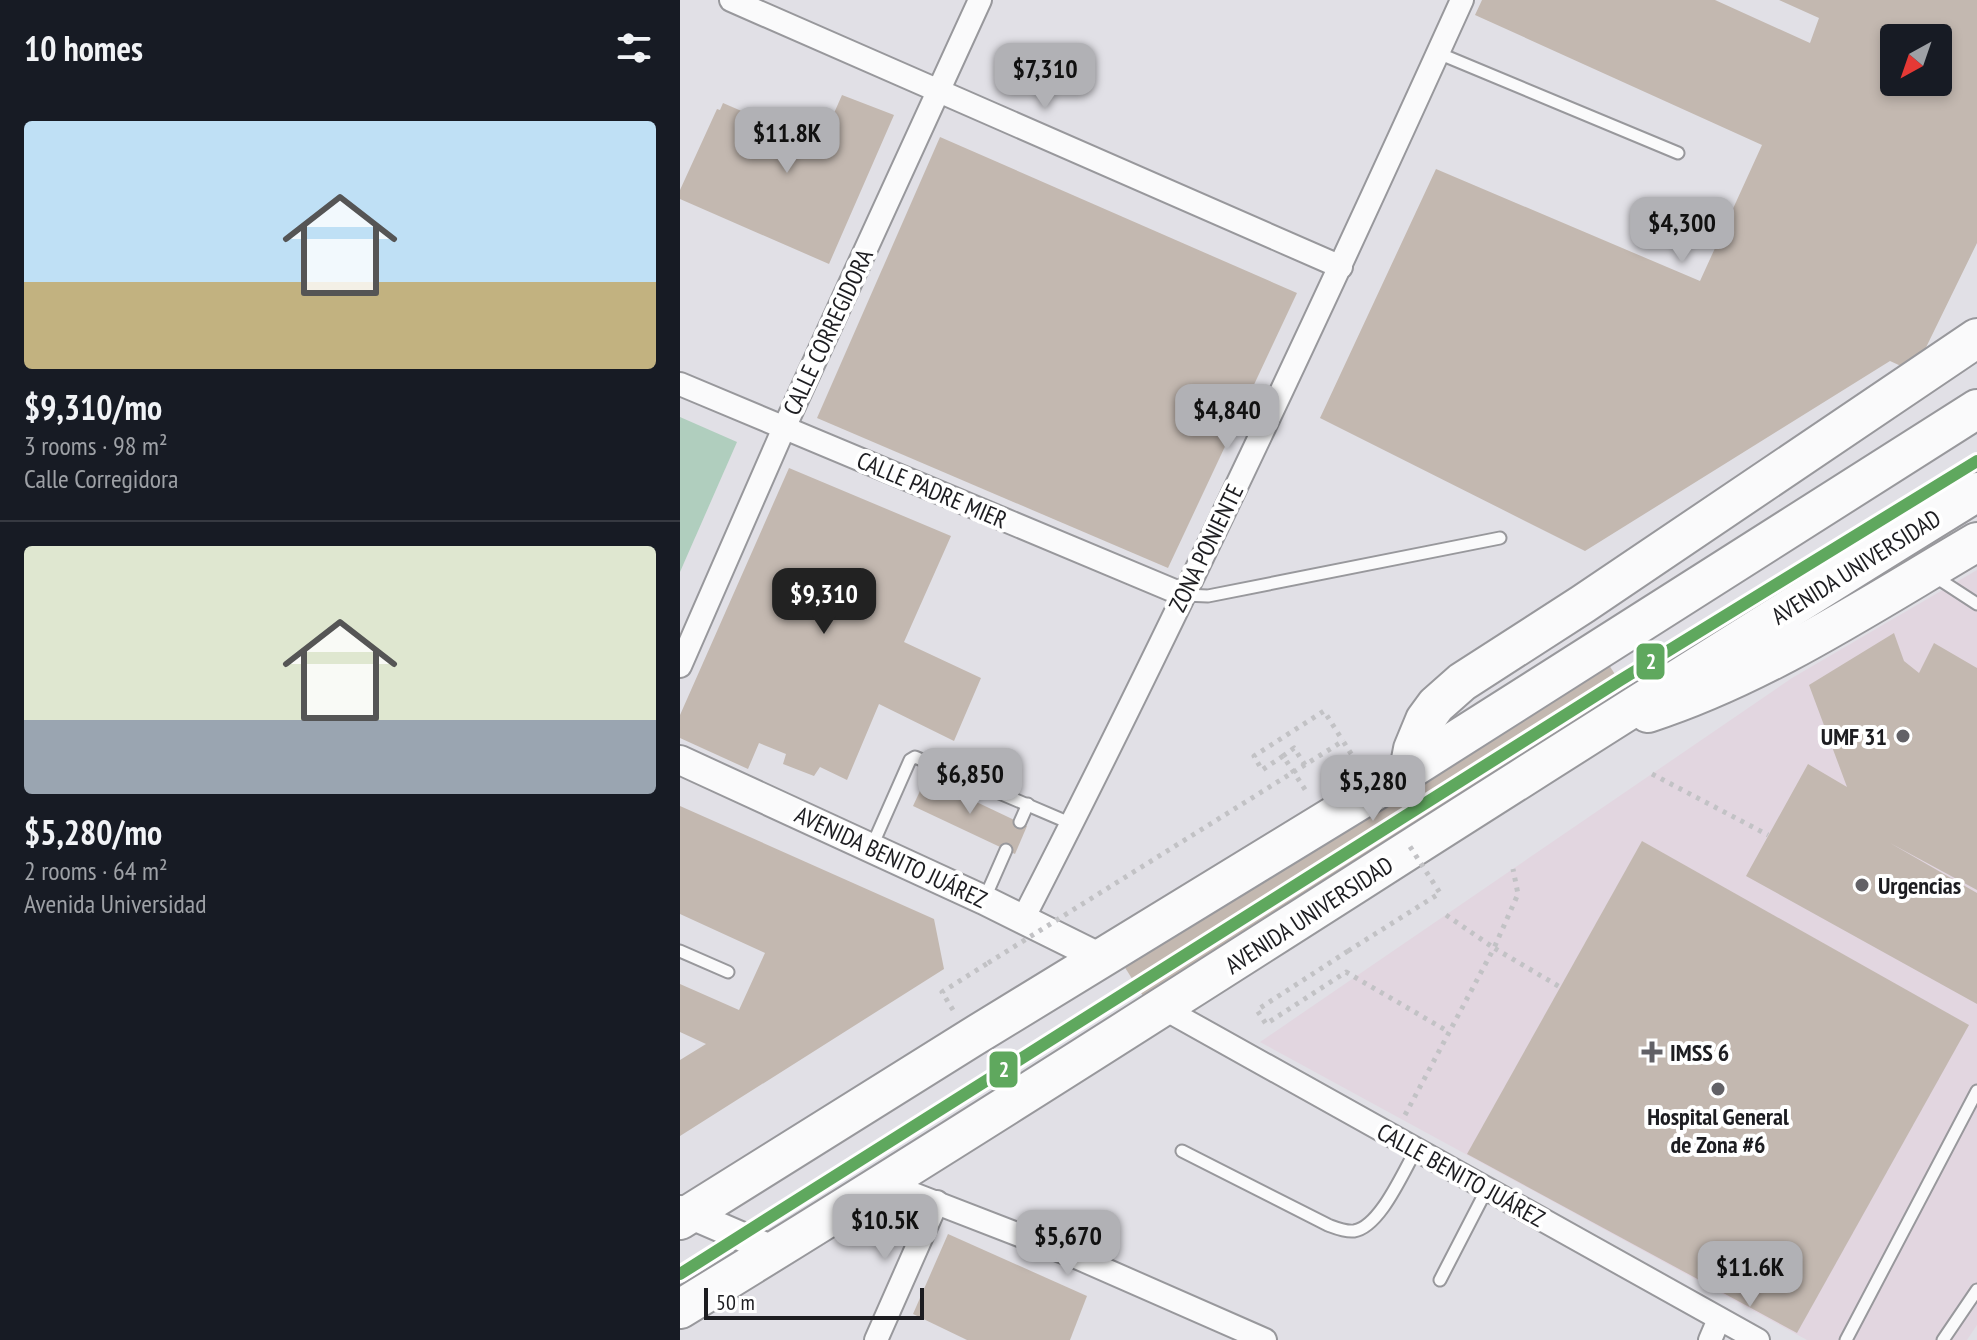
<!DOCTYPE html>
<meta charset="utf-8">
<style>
body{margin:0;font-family:"PT Sans Narrow",sans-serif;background:#242831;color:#f1f3f6;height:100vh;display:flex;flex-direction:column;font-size:30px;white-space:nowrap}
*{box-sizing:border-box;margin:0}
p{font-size:26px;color:#9ea1a6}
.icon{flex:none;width:44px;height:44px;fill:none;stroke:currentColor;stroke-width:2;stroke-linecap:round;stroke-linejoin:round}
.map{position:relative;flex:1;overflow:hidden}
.details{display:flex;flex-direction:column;background:#171b24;width:680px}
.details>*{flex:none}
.needle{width:52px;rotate:220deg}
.fabs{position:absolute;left:1200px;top:24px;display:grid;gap:16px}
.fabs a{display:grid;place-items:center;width:72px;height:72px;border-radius:8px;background:#171b24;box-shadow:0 4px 12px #0003;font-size:40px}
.scale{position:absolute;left:24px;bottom:20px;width:220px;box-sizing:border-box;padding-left:8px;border:4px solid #1d1d21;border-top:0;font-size:22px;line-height:28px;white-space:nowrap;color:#1d1d21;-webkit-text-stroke:6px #fff;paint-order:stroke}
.price{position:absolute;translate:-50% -68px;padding:0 18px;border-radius:16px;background:#b1b1b5;color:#111;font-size:26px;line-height:52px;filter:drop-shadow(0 2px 4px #0008)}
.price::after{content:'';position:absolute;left:50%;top:48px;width:24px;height:18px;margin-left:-12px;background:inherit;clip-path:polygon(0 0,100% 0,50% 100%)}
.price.current{background:#222;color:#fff}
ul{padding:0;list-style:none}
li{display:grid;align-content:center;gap:16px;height:424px;padding:0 24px}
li+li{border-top:2px solid #363941}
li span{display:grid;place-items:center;height:248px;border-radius:8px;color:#555}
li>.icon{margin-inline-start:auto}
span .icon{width:144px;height:144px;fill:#fffc;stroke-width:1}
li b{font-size:34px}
h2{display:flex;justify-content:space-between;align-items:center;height:96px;padding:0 24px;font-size:34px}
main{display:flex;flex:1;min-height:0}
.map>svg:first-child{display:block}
.medical{fill:#e2d6e0}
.green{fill:#b0cebe}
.building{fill:#c3b8b0;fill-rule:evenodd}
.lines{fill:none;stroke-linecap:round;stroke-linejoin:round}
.service-casing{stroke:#98989c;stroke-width:15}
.minor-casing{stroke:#98989c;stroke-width:26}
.tertiary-casing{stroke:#98989c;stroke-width:32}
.trunk-casing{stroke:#98989c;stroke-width:42}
.path{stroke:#c2c2c5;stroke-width:5;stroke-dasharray:4 6;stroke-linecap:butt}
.service{stroke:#fafafb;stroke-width:11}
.minor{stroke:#fafafb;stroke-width:22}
.tertiary{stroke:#fafafb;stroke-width:28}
.trunk{stroke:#fafafb;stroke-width:38}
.path-bridge{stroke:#c2c2c5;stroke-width:5;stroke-dasharray:4 6;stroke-linecap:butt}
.metro-1-casing{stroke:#fff;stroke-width:18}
.metro-1{stroke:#5fa85e;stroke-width:12}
.poi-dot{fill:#626166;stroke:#fff;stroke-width:3}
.labels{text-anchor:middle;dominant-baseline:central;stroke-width:8;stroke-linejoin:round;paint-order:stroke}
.street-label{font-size:24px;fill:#1d1d21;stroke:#fff}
.poi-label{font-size:24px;font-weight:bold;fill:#1d1d21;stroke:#fff;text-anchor:start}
.line-badge{stroke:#fff;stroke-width:3}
.badge-label{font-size:22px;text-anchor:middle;font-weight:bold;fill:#fff}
</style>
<main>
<section class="details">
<h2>10 homes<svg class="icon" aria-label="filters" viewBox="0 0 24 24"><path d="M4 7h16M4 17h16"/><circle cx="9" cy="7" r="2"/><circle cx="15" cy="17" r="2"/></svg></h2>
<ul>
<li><span style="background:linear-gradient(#bfe0f5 65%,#c2b280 0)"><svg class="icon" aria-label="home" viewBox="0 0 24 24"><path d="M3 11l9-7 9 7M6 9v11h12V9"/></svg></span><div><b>$9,310/mo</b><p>3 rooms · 98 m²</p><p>Calle Corregidora</p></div></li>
<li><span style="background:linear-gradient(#dfe7d0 70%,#9aa5b1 0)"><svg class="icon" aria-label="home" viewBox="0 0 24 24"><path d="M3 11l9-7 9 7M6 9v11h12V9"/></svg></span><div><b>$5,280/mo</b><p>2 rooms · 64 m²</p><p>Avenida Universidad</p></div></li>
</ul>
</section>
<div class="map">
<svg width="1297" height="1340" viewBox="0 0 1297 1340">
<rect width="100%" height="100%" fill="#e1e0e6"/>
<path class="medical" d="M1297,570V1325L1287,1340H1127L580,1042L1112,678Z"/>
<path class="green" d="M0,417L57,442L0,572Z"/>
<g class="building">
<path d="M802,0H1035L1130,43L1139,18L1099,0H1297V243L1234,372L1210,361L905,551L640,418L756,169L1020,281L1082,145L795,15ZM1214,38H1258V82H1214Z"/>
<path d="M162,95L214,115L149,264L0,199V190L37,109L40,110L43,103L140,145Z"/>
<path d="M260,137L617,293L488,568L137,418Z"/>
<path d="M109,468L271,536L224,642L301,678L274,741L199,704L167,780L140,767L134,776L103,764L106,754L79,743L68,769L0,738V715Z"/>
<path d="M1214,633L1224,661L1239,673L1254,643L1297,668V890L1210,843L1297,893V1004L1066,876L1128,764L1167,787L1129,685Z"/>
<path d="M915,643L952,701L468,1004L432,947Z"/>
<path d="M246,778L347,826L335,854L233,806Z"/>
<path d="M0,806L254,919L264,969L0,1136V1060L26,1044L0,1032V984L59,1010L85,953L0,914Z"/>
<path d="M962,841L1289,1025L1117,1333L787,1154Z"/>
<path d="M268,1234L407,1296L390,1340H287L233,1314Z"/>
</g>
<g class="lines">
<g class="service-casing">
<g id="service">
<path d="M758,53L998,153"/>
<path d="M1254,576L1297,604"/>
<path d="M504,595L528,596L820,538"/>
<path d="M340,822L348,804"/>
<path d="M192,846L230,760L235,757L392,824"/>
<path d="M304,900L326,850"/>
<path d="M0,951L48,972"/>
<path d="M502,1151L648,1225C656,1228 665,1232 674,1231C700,1227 723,1172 736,1150"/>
<path d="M760,1280L807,1189"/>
<path d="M1166,1340L1297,1091"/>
<path d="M1263,1340L1297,1290"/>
</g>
</g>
<g class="minor-casing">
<g id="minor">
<path d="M51,0L661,267"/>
<path d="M0,384L504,595"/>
<path d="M0,666L104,428L300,0"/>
<path d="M343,919C498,617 642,309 782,0"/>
<path d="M483,1008L1078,1340"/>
<path d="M205,1183L396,1257L585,1340"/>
<path d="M196,1340L257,1202"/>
<path d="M1030,1340L1039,1319"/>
</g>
</g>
<g class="tertiary-casing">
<g id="tertiary">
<path d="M0,760L304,900L421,958"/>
<path d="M0,1210L95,1251"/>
</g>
</g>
<g class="trunk-casing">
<g id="trunk">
<path d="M968,713C1085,675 1191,604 1297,542"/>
<path d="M729,770L733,749L745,720L756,705L782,682L903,604L1297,338"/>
<path d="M0,1220L291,1038L729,770L1297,409"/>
<path d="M0,1309C436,1042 862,760 1297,492"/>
</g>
</g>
<g class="path">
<path d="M603,756L582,770L574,756L644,711L663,741"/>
<path d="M625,765L614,748L603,756L628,794"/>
<path d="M972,774L1088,835"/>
<path d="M766,915L814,948L838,894L833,869"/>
<path d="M668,951L577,1010L586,1024L666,972L769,1032"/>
<path d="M273,1010L262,992L308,963"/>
<path d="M725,1115L814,948L880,987"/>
</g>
<use href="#service" class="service"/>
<use href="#minor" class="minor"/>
<use href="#tertiary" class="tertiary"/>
<use href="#trunk" class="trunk"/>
<g class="path-bridge">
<path d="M668,951L760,893L727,842"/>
<path d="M308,963L663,741L691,785"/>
</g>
<g class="metro-1-casing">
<path id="metro-1" d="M0,1274L939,681L1297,461"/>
</g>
<use href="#metro-1" class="metro-1"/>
</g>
<g class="poi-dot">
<circle cx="1223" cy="736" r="8"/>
<circle cx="1182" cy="885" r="8"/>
<path d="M968 1040h8v8h8v8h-8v8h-8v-8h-8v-8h8z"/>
<circle cx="1038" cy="1089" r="8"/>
</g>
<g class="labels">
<g class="street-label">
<text transform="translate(148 332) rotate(-65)">CALLE CORREGIDORA</text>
<text transform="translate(252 490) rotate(23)">CALLE PADRE MIER</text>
<text transform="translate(526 548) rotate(-64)">ZONA PONIENTE</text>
<text transform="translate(1176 567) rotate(-32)">AVENIDA UNIVERSIDAD</text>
<text transform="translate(211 857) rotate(25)">AVENIDA BENITO JUÁREZ</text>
<text transform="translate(629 915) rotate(-33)">AVENIDA UNIVERSIDAD</text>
<text transform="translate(781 1175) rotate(29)">CALLE BENITO JUÁREZ</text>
</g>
<g class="poi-label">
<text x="1207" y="736" text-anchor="end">UMF 31</text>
<text x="1198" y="885">Urgencias</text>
<text x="990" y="1052">IMSS 6</text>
<text x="1038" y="1116" text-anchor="middle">Hospital General<tspan x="1038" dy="28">de Zona #6</tspan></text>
</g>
</g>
<g class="line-badge">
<rect x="955" y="642" width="31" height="39" rx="8" fill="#5fa85e"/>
<rect x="308" y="1050" width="31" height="39" rx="8" fill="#5fa85e"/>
</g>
<g class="badge-label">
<text x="971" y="669">2</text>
<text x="324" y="1077">2</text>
</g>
</svg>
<div class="fabs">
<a><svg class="needle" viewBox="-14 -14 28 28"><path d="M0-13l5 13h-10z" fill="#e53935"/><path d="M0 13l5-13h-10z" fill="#9ea1a6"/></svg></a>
</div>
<div class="scale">50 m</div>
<b class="price" style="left:365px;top:111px">$7,310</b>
<b class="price" style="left:107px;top:175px">$11.8K</b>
<b class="price" style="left:1002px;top:265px">$4,300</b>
<b class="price" style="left:547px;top:452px">$4,840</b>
<b class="price current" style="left:144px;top:636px">$9,310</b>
<b class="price" style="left:290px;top:816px">$6,850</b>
<b class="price" style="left:693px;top:823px">$5,280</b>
<b class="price" style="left:205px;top:1262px">$10.5K</b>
<b class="price" style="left:388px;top:1278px">$5,670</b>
<b class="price" style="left:1070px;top:1309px">$11.6K</b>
</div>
</main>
